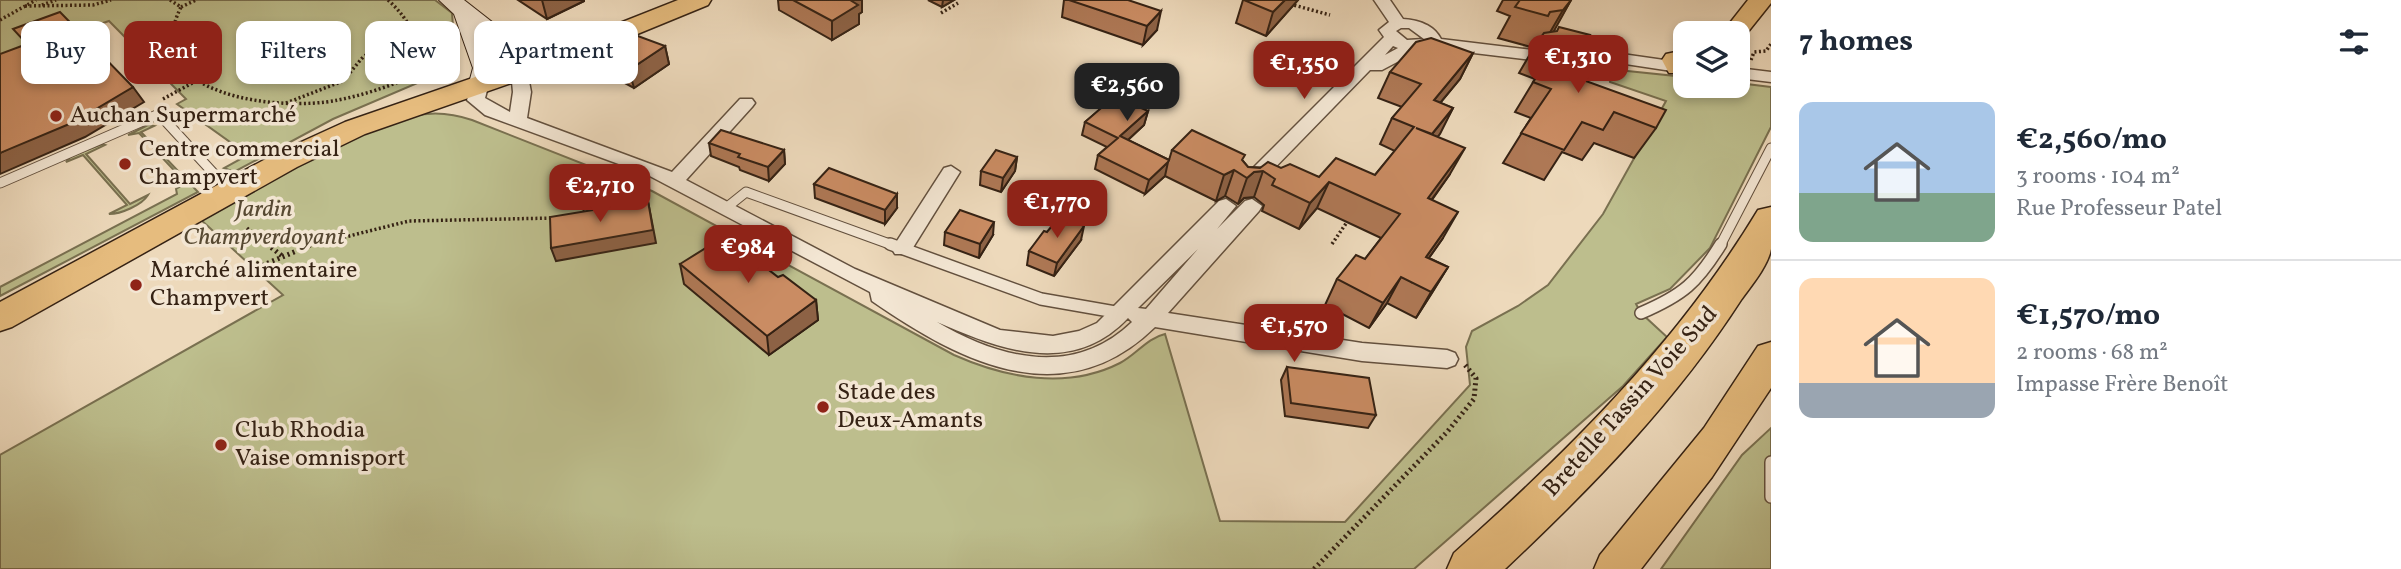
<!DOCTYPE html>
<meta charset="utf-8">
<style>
body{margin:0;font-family:Vollkorn,serif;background:#f6f6f7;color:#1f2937;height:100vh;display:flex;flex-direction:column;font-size:26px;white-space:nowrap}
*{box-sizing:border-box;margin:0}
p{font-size:23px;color:#747a83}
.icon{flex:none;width:38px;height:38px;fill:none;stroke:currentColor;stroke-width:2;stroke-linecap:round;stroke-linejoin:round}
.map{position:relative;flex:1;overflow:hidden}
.details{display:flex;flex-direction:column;background:#fff;width:630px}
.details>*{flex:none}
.guide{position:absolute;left:21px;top:21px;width:665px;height:63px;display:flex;gap:14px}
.buttons{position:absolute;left:1673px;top:21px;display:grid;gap:14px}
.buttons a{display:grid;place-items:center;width:77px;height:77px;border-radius:14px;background:#fff;box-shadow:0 4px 10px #0003;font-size:35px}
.price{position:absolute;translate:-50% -60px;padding:0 16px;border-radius:14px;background:#8f2418;color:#fff;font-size:23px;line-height:46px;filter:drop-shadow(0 2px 4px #0008)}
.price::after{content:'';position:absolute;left:50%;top:42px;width:21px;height:16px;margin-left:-10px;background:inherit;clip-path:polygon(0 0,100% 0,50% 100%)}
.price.selected{background:#222;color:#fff}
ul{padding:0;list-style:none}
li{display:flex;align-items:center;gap:21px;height:175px;padding:0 28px}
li+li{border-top:2px solid #e0e1e3}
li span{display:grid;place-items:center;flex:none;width:196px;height:140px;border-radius:14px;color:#555}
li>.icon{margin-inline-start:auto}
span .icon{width:84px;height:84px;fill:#fffc;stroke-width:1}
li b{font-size:30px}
h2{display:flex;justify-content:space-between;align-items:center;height:84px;padding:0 28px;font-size:30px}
.tag{padding:0 24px;border-radius:14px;background:#fff;box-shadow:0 4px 10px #0003;font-size:24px;line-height:63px}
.tag.selected{background:#8f2418;color:#fff}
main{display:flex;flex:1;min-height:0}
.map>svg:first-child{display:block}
.green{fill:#bdbe8d;stroke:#797050;stroke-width:2}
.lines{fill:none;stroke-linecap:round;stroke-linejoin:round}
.street-tunnel{stroke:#c8b49a;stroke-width:18;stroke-dasharray:18 9;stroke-linecap:butt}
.lane-far1-casing{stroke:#63503e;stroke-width:11}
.lane-casing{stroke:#63503e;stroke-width:14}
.street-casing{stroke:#63503e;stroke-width:3}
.secondary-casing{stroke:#352214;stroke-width:2}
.primary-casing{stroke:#352214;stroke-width:3}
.highway-casing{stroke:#352214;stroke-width:3}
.path-far1{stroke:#352214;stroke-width:3.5;stroke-dasharray:2 2.5;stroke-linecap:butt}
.path{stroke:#352214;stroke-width:5;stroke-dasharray:2 3.5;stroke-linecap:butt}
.lane-far1{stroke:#f3e6d3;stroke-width:9}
.lane{stroke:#f3e6d3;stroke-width:11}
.street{fill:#f3e6d3;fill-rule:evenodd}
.secondary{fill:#f3e6d3;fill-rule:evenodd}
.primary{fill:#e6bc7e;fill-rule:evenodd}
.highway{fill:#e6bc7e;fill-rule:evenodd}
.wall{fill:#ae7855;stroke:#352214;stroke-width:2}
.shaded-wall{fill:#8d6245;stroke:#352214;stroke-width:2}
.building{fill:#ca8c63;stroke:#352214;stroke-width:2}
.poi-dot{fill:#8f2418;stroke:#f3e6d3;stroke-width:2.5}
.labels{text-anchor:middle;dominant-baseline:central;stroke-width:7;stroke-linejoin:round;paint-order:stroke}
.poi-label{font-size:24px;fill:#352214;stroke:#f3e6d3;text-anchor:start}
.park-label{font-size:24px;font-style:italic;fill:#574932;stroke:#f3e6d3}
.street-label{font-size:24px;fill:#352214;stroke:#f3e6d3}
</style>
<main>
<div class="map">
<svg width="1771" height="569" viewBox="0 0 1771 569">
<rect width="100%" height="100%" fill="#edd9bb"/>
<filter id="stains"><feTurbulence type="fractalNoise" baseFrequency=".00286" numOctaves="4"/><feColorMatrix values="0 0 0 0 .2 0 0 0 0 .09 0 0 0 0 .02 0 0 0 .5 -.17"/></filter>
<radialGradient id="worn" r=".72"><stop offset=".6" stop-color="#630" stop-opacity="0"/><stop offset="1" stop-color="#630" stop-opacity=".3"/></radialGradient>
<g class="green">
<path d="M0,0H435L452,13L455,53L458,56L448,70L333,119L234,172L224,168L248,155L177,104L186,99L109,21L48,42L0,74Z"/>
<path d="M1608,69L1685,77V86H1738V83L1771,87V127L1710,248L1670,289L1636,304L1641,313L1667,337L1623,386L1414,569H0V455L283,295L200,219C265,183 340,132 413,116C434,111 452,113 472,120L652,191L954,355C1006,378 1067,390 1120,363C1136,355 1147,338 1165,334L1220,521L1345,522L1470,385L1466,347L1472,331L1518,306L1548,285L1603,214L1666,101L1610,82Z"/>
<path d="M148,125L154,126L141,132L198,192L0,296V287L177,194L176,189L186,183L139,133L128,135Z"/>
<path d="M102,144L105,145L86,154L130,204L148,195C142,205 121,214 109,214L127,205L83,155L66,162L71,156Z"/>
<path d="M1771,428V569H1661L1742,455Z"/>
</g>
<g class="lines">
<path class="street-tunnel" d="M1523,47L1540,48"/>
<g class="lane-far1-casing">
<g id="lane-far1">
<path d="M0,183L159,114L216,176L235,189"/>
<path d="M726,208L746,192L895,246"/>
<path d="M1720,246L1771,148"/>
</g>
</g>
<g class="lane-casing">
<g id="lane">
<path d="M890,244L1041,299L1121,313"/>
<path d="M1641,313C1683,295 1697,283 1721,244"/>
<path d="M1771,462V497"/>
</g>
</g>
<g class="street-casing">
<g id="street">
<path d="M1374,0H1390L1403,19C1418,20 1434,25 1441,39L1533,50L1541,55L1533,60L1432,48L1416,52L1382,70H1370L1258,185H1244L1242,181L1244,177L1384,37L1379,30L1389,22ZM1401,28H1409L1424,39L1407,40L1396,31ZM1393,46L1398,48L1385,55Z"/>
<path d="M1552,44L1685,63V73L1546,52V46Z"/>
<path d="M519,66L527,71L531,92L527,118L672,172L740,99H752L755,103L752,107L686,180L855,269L1000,330L1053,336L1079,331L1097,323L1219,201L1226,199L1236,206L1217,229L1245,201L1252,199L1262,206L1259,211L1168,313L1362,343L1447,350L1455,353L1458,359L1455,365L1447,368L1362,361L1155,327C1064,416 960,362 872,301L870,292L646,174L485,115L467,100L473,83L481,78L489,83L485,98L510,112L513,92L511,71ZM1198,249L1146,309L1138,308ZM1128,318L1132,322C1074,378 1000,359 937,322C1001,350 1072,377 1128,318Z"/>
<path d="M1738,68L1771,72V82L1738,78Z"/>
<path d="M951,166L960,172L909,254H895L892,249L895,244L944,168Z"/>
</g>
</g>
<g class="secondary-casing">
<path id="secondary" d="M439,0H464L524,47C530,56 534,66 527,76H511L507,71V56L486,39C492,56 501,71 489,88H473L469,83L473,68L454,14Z"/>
</g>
<g class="primary-casing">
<g id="primary">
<path d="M678,0H711L708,5L557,67L365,134L297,167L12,327L0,331V302L277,153L345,122L539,55Z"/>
<path d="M1748,0H1771V3L1743,38L1738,40V33H1722Z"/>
<path d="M1685,50V73H1669L1662,60L1666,54Z"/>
<path d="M1771,342V388L1767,394L1712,477L1641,569H1594L1600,555L1704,428L1758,346Z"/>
</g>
</g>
<g class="highway-casing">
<path id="highway" d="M1771,207C1771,220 1771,236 1771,249C1768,266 1751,286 1741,300C1676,401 1592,487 1505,569H1447L1454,553C1570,450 1677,344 1758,210Z"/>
</g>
<g class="path-far1">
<path d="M170,0L181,7C136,97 281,112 338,100C380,92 419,74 458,56"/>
<path d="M388,0C400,11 410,23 414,39C418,53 416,59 426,71"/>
<path d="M1290,4L1330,15"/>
<path d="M42,5L56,0"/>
<path d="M25,6L93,5L111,0"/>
<path d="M181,7L196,0"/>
<path d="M941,13L958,3"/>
<path d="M0,20L36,0"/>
<path d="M1751,60L1754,52L1766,51L1771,44"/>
<path d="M163,99L196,81"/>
<path d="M286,103L343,81L363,57L408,28"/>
<path d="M583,212L605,204L637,183"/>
<path d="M247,228L269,246"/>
<path d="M1332,244L1347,222"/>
<path d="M309,246L409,221L554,218"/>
</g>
<g class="path">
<path d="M267,244L282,256"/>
<path d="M242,274L313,244"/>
<path d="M1314,569L1447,432L1474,399L1476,378L1465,365"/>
</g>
<use href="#lane-far1" class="lane-far1"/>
<use href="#lane" class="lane"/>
<use href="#street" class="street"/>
<use href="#secondary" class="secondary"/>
<use href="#primary" class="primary"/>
<use href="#highway" class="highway"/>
</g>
<g class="wall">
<path d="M518,0H584V1L547,19Z"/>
<path d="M778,0H862V12L859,14V24L832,40L779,10Z"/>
<path d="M928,0H954L942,7Z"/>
<path d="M1064,0H1128L1157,30L1143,45L1062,17Z"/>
<path d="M1243,0H1298L1266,36L1236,23Z"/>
<path d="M1503,0H1571L1553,31L1576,58L1584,80L1656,128L1634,158L1594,143L1582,160L1562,152L1544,180L1503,163L1531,118L1515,112L1535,79L1519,73L1537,42H1534L1531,47L1498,38L1510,16L1497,11Z"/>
<path d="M583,45L665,46L669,64L634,88L588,63Z"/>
<path d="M1473,53L1460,79L1440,103L1453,108L1437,137L1450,174L1432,200L1443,238L1429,258L1448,267L1416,318L1387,303L1369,328L1325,305L1337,279L1365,259L1381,238L1317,208L1299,229L1262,211L1264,205L1254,197L1244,198L1238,204L1225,196L1216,201L1165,176L1145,194L1095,169L1098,155L1107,147L1082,135L1085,122L1104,106L1097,103L1099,89L1160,80L1157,93L1140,108L1148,111L1144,125L1128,140L1169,160L1172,150L1243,161L1248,167L1281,168L1319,177L1375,175L1395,151L1380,144L1392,118L1402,107L1378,98L1390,72Z"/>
<path d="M709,143L784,150L785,164L769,181L740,170L739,167L711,156Z"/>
<path d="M1017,157L1015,171L1001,192L980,185L981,171Z"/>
<path d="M814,184L897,208L885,224L815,198Z"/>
<path d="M945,232L993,235L979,258L944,245Z"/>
<path d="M1047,232L1081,240L1054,276L1027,265L1029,251Z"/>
<path d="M680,264L778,277L816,300L818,320L769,355L684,284Z"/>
<path d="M1287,367L1376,415L1368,428L1285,416L1281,380Z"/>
</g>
<g class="shaded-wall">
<path d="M542,0H584V1L547,19Z"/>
<path d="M850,0H862V12L859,14V24L832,40V21Z"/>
<path d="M943,0H954L942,7Z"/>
<path d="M1285,0H1298L1266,36L1273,12Z"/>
<path d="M1571,0L1554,31L1545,41L1563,10Z"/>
<path d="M1161,11L1157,30L1143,45L1147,26Z"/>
<path d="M665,46L669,64L634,88L629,70Z"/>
<path d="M1473,53L1460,79L1421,126L1434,100Z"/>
<path d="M1160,80L1157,93L1129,117L1132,104Z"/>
<path d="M133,87L144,102L85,137L0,174V153Z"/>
<path d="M1453,108L1440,134L1419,160L1432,134Z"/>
<path d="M1148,111L1144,125L1117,150L1120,136Z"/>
<path d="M1465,148L1450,174L1414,224L1428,198Z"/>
<path d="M784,150L785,164L769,181L768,167Z"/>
<path d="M1017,157L1015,171L1001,192L1003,178Z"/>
<path d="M1168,162L1165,176L1145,194L1149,180Z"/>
<path d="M1234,170L1225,196L1216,201L1224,175Z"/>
<path d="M1263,171L1254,197L1244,198L1238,204L1247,178L1254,172Z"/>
<path d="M1329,182L1317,208L1299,229L1310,203Z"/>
<path d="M897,194V208L885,224V210Z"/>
<path d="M648,201L656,243L556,261L551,248Z"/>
<path d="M1458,212L1443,238L1411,283L1426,257Z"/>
<path d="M994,222L993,235L979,258L980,244Z"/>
<path d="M1084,226L1081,240L1054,276L1057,263Z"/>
<path d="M1448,267L1432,293L1416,318L1431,292Z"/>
<path d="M1401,277L1387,303L1369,328L1383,303Z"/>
<path d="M816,300L818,320L769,355L767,336Z"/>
</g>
<g class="building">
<path d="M793,0H850L858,5L832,21Z"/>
<path d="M1069,0H1128L1161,11L1147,26Z"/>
<path d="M1244,0H1285L1273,12Z"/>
<path d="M1520,0H1571L1563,10L1550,12L1548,16L1515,7Z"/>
<path d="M60,12L133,87L74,122L0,153V54L27,44L13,29Z"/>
<path d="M1559,27L1590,35L1576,58L1594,64L1583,80L1666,110L1656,128L1614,112L1603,130L1582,122L1564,150L1521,133L1551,89L1533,82L1556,51L1536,44L1544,33L1557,31Z"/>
<path d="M609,31L627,32L665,46L629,70L583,45Z"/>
<path d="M1431,38L1473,53L1434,100L1453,108L1432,134L1416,128L1465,148L1428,198L1458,212L1426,257L1448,267L1431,292L1401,277L1383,303L1337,279L1356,255L1365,259L1400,214L1329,182L1310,203L1272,185L1275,179L1263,171L1254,172L1247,178L1234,170L1224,175L1172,150L1192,130L1245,155L1242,160L1248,167L1260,168L1268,162L1281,168L1290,164L1319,177L1336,158L1375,175L1414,127L1392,118L1421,84L1390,72L1416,42Z"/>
<path d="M1128,66L1160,80L1132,104L1148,111L1120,136L1169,160L1168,162L1149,180L1098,155L1118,138L1085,122L1115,96L1099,89Z"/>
<path d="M721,130L784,150L768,167L738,157L740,154L709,143Z"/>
<path d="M996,150L1017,157L1003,178L981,171Z"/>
<path d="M829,168L897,194L885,210L814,184Z"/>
<path d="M648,201L653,230L551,248L550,217Z"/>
<path d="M960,210L994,222L980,244L945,232Z"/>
<path d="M1060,216L1084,226L1057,263L1029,251L1044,231L1047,232Z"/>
<path d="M725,236L778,277L783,275L816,300L767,336L680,264Z"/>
<path d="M1287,367L1369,378L1376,415L1291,403Z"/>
</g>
<g class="poi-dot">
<circle cx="56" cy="116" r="7"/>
<circle cx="125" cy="164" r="7"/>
<circle cx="136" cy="285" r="7"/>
<circle cx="823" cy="407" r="7"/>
<circle cx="221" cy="445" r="7"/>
</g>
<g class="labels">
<g class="poi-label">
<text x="70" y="116">Auchan Supermarché</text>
<text x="139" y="150">Centre commercial<tspan x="139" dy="28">Champvert</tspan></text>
<text x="150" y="271">Marché alimentaire<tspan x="150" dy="28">Champvert</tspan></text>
<text x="837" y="393">Stade des<tspan x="837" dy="28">Deux-Amants</tspan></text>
<text x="235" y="431">Club Rhodia<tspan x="235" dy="28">Vaise omnisport</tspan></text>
</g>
<g class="park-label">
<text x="264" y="210">Jardin<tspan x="264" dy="28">Champverdoyant</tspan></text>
</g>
<g class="street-label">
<text transform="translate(1631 402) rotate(-48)">Bretelle Tassin Voie Sud</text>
</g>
</g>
<rect width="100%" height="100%" filter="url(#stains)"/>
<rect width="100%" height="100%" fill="url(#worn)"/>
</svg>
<div class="buttons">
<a><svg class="icon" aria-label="layers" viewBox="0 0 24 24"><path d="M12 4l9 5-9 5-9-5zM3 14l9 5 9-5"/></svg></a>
</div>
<b class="price" style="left:1578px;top:95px">€1,310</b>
<b class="price" style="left:1304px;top:101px">€1,350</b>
<b class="price selected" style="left:1127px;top:123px">€2,560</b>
<b class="price" style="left:600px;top:224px">€2,710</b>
<b class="price" style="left:1057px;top:240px">€1,770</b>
<b class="price" style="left:748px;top:285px">€984</b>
<b class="price" style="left:1294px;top:364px">€1,570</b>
<div class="guide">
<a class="tag">Buy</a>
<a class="tag selected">Rent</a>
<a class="tag">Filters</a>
<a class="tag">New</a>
<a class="tag">Apartment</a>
</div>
</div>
<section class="details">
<h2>7 homes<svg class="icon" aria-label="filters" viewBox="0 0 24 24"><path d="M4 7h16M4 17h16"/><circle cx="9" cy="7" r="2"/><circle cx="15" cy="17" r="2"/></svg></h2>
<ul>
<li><span style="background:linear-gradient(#a9c7e8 65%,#7fa58c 0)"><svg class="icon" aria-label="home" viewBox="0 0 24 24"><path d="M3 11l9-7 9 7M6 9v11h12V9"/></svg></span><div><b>€2,560/mo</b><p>3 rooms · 104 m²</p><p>Rue Professeur Patel</p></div></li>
<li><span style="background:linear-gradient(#ffd9b3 75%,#9aa5b1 0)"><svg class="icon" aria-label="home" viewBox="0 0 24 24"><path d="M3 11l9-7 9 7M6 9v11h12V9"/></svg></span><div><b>€1,570/mo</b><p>2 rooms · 68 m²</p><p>Impasse Frère Benoît</p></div></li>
</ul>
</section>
</main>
